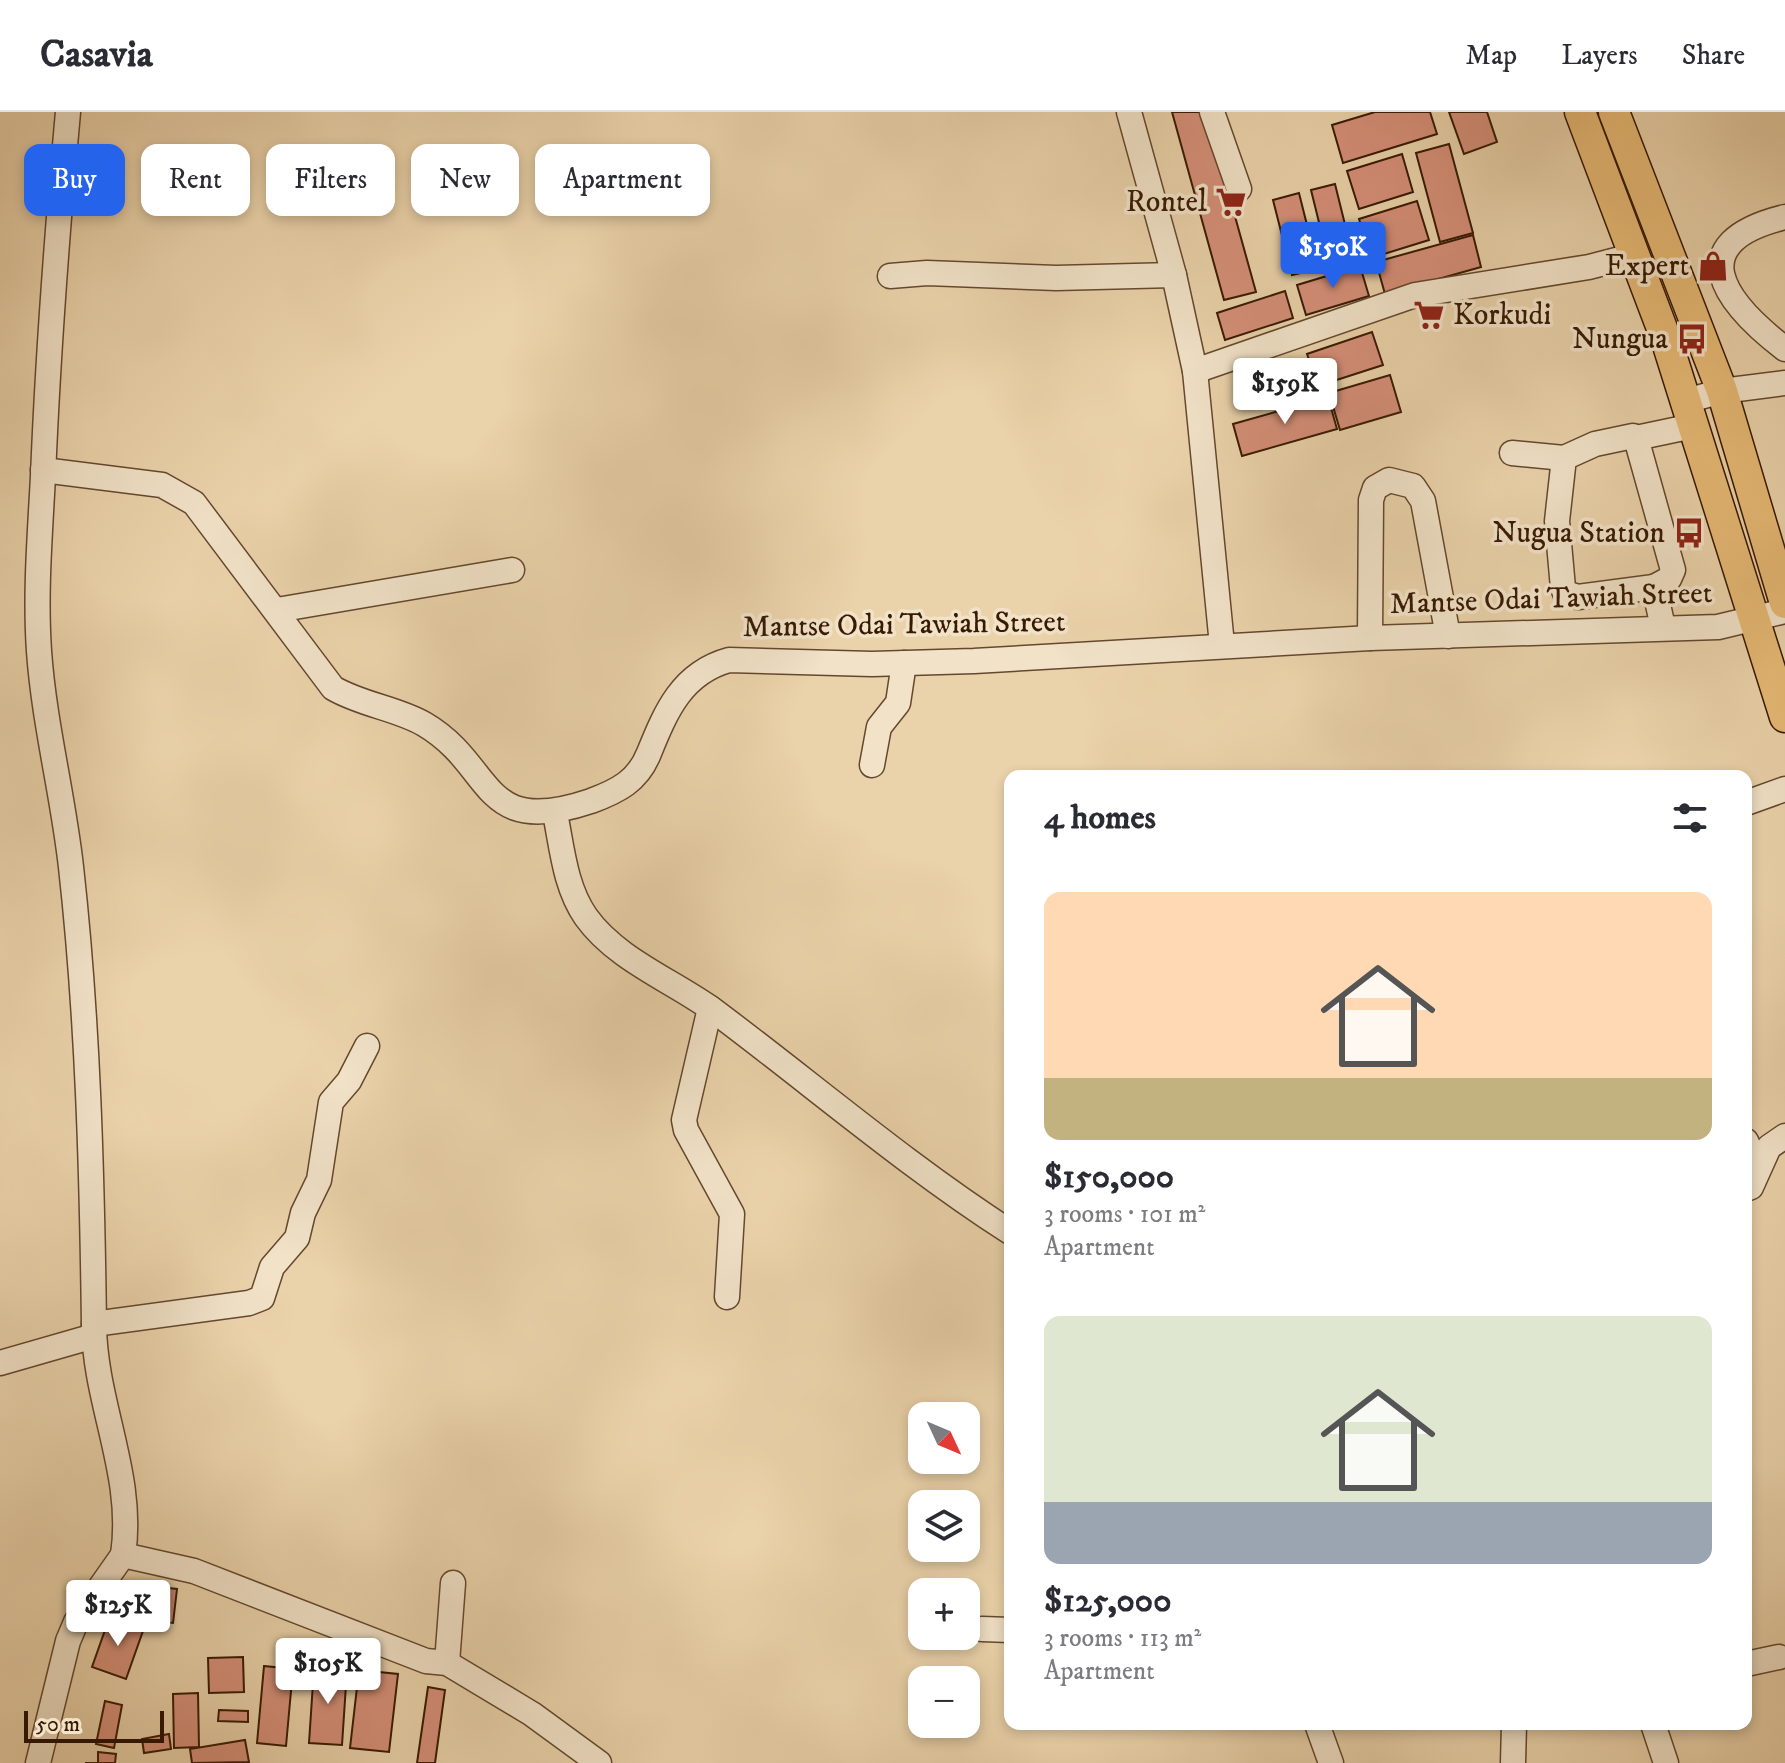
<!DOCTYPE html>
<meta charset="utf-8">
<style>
body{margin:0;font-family:"IM FELL DW Pica",serif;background:#f2f2f3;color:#2b2b33;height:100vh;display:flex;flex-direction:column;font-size:30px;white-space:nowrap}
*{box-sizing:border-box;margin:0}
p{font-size:26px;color:#7c7c81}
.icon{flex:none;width:44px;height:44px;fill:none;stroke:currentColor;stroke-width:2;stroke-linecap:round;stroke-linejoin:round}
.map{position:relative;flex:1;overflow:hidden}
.panel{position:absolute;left:1004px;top:658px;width:748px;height:960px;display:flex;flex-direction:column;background:#fff;border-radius:16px;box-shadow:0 4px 12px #0003}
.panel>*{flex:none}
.guide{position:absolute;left:24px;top:32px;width:760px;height:72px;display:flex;gap:16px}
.needle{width:52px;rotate:134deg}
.fabs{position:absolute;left:908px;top:1290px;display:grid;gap:16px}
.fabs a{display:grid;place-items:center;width:72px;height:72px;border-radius:16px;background:#fff;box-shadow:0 4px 12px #0003;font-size:40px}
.scale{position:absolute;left:24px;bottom:20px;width:140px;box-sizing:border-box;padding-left:8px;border:4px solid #381a03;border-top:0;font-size:22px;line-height:28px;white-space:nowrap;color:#381a03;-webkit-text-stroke:6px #f1e2c8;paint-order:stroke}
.price{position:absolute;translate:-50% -68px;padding:0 18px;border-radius:8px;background:#fff;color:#222;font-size:26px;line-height:52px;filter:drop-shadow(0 2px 4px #0008)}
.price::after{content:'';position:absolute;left:50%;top:48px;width:24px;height:18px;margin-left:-12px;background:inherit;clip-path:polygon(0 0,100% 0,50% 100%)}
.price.active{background:#2563eb;color:#fff}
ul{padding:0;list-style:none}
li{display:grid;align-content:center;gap:16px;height:424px;padding:0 40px}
li span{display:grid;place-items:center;height:248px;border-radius:16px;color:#555}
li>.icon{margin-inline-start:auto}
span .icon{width:144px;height:144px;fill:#fffc;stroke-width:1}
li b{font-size:34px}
h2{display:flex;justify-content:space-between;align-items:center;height:96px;padding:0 40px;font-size:34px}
.chip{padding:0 28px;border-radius:16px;background:#fff;box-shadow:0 4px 12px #0003;font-size:28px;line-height:72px}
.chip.active{background:#2563eb;color:#fff}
header{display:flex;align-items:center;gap:48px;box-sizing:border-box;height:112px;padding:0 40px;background:#fff;border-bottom:2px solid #e1e1e2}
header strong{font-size:38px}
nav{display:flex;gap:44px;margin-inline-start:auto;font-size:28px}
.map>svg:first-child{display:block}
.building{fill:#d58f79;stroke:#381a03;stroke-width:2}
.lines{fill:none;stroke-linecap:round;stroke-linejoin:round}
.minor-casing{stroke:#64482d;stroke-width:27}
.major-casing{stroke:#381a03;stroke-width:33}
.minor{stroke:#f1e2c8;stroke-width:24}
.major{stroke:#e5b975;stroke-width:30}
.labels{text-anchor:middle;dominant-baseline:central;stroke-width:7;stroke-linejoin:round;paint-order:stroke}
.poi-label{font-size:30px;fill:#381a03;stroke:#f1e2c8;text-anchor:end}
.street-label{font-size:30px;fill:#381a03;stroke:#f1e2c8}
</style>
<header>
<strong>Casavia</strong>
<nav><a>Map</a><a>Layers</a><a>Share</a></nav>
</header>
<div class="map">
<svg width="1785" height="1651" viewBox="0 0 1785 1651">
<rect width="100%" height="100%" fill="#ead2aa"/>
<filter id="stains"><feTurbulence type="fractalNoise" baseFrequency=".0025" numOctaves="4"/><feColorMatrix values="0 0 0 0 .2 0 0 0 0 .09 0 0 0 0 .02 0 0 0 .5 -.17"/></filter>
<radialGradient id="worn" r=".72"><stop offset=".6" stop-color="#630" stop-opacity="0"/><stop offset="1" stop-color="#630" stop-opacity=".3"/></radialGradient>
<g class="building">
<path d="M1172,0H1206L1256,180L1224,188Z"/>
<path d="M1375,0H1430L1437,22L1343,51L1332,13Z"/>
<path d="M1449,0H1487L1497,30L1464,42Z"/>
<path d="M1449,32L1473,121L1440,130L1416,41Z"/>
<path d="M1402,42L1413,80L1359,97L1347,59Z"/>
<path d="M1335,72L1353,145L1329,151L1311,78Z"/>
<path d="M1299,81L1318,157L1292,163L1273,88Z"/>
<path d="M1417,89L1429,128L1371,146L1359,107Z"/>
<path d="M1473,123L1481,155L1385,182L1376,150Z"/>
<path d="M1360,154L1369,184L1306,203L1297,173Z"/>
<path d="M1285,179L1293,206L1225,228L1217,201Z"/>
<path d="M1372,220L1383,253L1318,274L1307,242Z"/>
<path d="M1390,263L1401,300L1340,318L1329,281Z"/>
<path d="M1328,285L1337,317L1242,344L1233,312Z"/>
<path d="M158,1475L177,1477L173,1511L154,1509Z"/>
<path d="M110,1504L144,1516L126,1567L92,1555Z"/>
<path d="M243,1545L244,1580L209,1581L208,1546Z"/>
<path d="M264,1554L293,1557L286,1634L257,1631Z"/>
<path d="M314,1556L347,1558L342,1633L309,1631Z"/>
<path d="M359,1558L398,1562L389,1640L350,1636Z"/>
<path d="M428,1575L445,1578L435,1651H417Z"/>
<path d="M198,1581L199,1635L174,1636L173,1582Z"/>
<path d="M105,1589L122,1593L114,1636L96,1632Z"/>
<path d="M219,1598L248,1599V1610L218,1609Z"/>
<path d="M169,1622L171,1637L144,1641L142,1627Z"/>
<path d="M245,1628L249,1650L192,1651L190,1637Z"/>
<path d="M98,1640L116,1642L115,1651H85H98Z"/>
</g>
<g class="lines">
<g class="minor-casing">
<g id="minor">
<path d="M68,0C57,121 48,242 43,364C40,422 35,481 39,539C44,611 63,683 71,755C88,907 92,1060 94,1214C95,1292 135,1364 123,1443L194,1459L426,1549L447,1551L532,1602L599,1651"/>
<path d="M1129,0L1174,163L1195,259L1222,533"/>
<path d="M1212,0L1239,77"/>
<path d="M1785,105C1679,131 1724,190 1785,237"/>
<path d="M890,164L927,161L1056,166L1174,163"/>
<path d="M1195,259L1415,183L1589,155L1635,143"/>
<path d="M1686,289L1722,279L1785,271"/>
<path d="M1636,326L1633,324L1595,332L1564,346L1557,409L1563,476L1565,481L1578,485L1654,475"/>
<path d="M1512,341L1564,346"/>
<path d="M43,358L162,373L194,391L333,576C362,593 396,596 424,612C496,654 478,727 591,689C618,679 638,669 649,641C666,599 682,561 729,548L872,552L974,549L1370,526L1718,515L1785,499"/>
<path d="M277,498L512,458"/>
<path d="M1663,515L1654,475L1669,467L1673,458L1636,326L1693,314"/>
<path d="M1370,526L1371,388L1375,376L1389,368L1413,374L1423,389L1448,524"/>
<path d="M872,653L879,615L898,591L904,551"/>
<path d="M1746,691L1785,677"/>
<path d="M555,701C562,736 565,775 586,805C616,847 671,868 713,898C812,972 906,1053 1010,1120"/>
<path d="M710,896L684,1008L686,1018L732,1102L727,1185"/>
<path d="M1746,1029L1758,1055"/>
<path d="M1746,1077L1751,1075L1769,1035L1785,1024"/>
<path d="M94,1212L249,1191L262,1186L272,1155L297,1126L303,1101L319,1068L331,990L349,969L367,934"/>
<path d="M0,1251L94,1224"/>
<path d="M982,1517L1010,1518"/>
<path d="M447,1551L453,1471"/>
<path d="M1746,1552L1779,1545"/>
<path d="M1317,1612L1331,1651"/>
<path d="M1653,1612L1666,1651"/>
<path d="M38,1651L68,1529L76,1510L123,1443"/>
<path d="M1513,1651L1514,1612"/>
</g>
</g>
<g class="major-casing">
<g id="major">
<path d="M1580,0L1666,227L1785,605"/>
<path d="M1614,0L1722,279L1785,491"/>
</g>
</g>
<use href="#minor" class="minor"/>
<use href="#major" class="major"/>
</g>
<defs>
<g id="supermarket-bare" transform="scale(2.4)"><path d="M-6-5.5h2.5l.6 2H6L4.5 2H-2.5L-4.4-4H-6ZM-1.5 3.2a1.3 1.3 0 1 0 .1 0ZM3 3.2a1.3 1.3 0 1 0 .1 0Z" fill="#8f2418" stroke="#f1e2c8" stroke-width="2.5" paint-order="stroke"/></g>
<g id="shop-bare" transform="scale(2.4)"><path d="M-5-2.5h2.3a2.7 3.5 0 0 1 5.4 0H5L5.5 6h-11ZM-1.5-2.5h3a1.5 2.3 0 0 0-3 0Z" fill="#8f2418" stroke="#f1e2c8" stroke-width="2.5" paint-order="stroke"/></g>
<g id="bus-bare" transform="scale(2.4)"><path d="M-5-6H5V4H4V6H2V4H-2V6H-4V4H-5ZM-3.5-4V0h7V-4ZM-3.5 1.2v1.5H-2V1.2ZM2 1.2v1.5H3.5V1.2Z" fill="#8f2418" stroke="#f1e2c8" stroke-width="2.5" paint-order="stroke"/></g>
</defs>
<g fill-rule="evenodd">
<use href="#supermarket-bare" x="1231" y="90"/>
<use href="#shop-bare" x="1713" y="154"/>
<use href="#supermarket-bare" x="1429" y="203"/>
<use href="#bus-bare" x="1692" y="227"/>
<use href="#bus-bare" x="1689" y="421"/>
</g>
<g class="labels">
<g class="poi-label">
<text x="1207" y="90">Rontel</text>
<text x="1689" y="154">Expert</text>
<text x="1453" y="203" text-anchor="start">Korkudi</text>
<text x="1668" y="227">Nungua</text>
<text x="1665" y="421">Nugua Station</text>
</g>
<g class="street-label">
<text transform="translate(1551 487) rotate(-2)">Mantse Odai Tawiah Street</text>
<text transform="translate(904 513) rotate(-1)">Mantse Odai Tawiah Street</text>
</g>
</g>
<rect width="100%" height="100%" filter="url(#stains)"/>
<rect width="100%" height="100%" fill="url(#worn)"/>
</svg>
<div class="fabs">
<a><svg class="needle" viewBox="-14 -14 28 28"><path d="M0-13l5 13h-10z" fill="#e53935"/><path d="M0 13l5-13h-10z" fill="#7c7c81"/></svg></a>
<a><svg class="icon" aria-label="layers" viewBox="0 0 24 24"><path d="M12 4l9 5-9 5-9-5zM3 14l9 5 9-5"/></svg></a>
<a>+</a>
<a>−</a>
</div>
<div class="scale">50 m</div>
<b class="price active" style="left:1333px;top:178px">$150K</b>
<b class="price" style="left:1285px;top:314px">$159K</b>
<b class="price" style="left:118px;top:1536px">$125K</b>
<b class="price" style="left:328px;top:1594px">$105K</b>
<div class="guide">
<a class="chip active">Buy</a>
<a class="chip">Rent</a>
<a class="chip">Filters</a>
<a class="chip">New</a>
<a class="chip">Apartment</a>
</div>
<section class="panel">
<h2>4 homes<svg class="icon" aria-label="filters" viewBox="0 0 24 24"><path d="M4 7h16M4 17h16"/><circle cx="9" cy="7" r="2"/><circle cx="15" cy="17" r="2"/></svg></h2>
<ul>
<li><span style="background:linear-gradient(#ffd9b3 75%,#c2b280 0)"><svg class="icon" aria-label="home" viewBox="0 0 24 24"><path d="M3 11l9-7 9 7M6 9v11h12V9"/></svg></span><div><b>$150,000</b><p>3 rooms · 101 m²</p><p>Apartment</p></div></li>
<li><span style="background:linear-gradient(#dfe7d0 75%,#9aa5b1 0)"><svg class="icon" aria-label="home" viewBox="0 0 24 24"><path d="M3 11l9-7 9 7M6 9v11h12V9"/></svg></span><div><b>$125,000</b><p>3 rooms · 113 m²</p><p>Apartment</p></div></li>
</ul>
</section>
</div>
